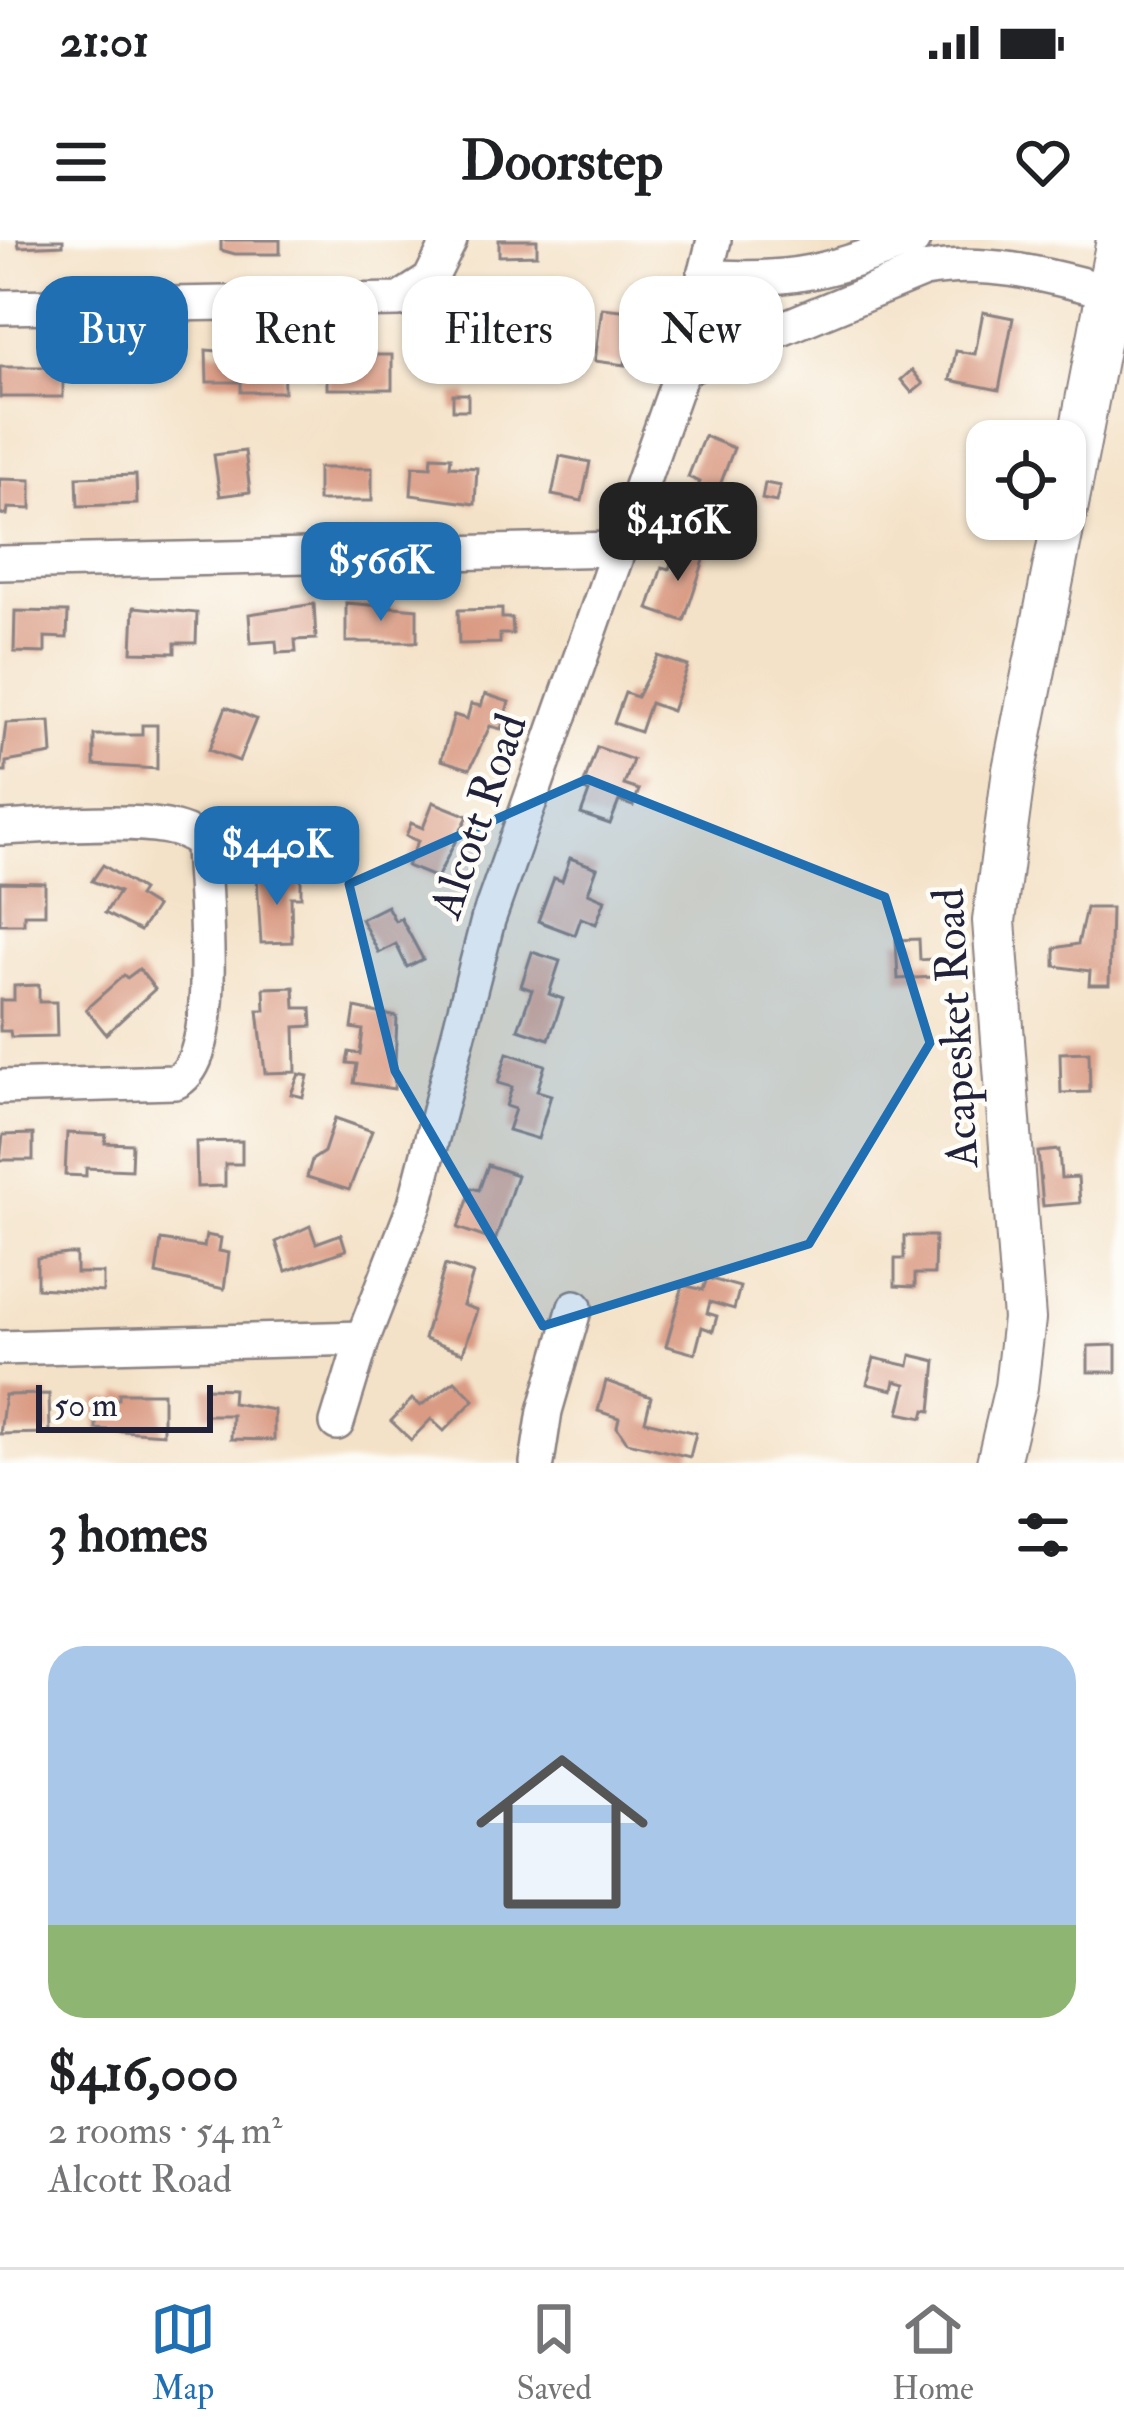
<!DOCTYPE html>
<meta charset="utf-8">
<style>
body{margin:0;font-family:"IM FELL Double Pica",serif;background:#f2f2f2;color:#202124;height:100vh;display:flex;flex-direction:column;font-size:45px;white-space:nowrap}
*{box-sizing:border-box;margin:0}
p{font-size:39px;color:#757577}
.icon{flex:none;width:66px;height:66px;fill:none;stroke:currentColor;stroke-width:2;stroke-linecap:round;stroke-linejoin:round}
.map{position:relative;height:1223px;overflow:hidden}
.drawer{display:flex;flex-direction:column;background:#fff;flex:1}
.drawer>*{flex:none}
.guide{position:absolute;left:36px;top:36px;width:1053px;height:108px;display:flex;gap:24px}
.fabs{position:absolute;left:966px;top:180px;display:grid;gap:24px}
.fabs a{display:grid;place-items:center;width:120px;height:120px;border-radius:24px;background:#fff;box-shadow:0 3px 9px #0004;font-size:60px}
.scale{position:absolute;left:36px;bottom:30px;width:177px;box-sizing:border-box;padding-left:12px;border:6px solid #22223b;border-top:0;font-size:33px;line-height:42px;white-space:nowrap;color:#22223b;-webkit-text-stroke:9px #fdfcf7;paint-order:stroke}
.price{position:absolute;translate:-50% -102px;padding:0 27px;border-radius:24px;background:#1f6fb2;color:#fff;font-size:39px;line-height:78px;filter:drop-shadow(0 3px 6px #0008)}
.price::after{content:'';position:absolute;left:50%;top:72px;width:36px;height:27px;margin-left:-18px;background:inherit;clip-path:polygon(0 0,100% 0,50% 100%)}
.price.current{background:#222;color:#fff}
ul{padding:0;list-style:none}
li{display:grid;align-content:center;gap:24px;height:636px;padding:0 48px}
li span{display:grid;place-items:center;height:372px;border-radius:36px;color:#555}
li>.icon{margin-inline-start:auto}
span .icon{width:216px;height:216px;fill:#fffc;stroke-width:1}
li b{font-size:51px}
h2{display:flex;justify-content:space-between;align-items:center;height:144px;padding:0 48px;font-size:51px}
.tag{padding:0 42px;border-radius:36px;background:#fff;box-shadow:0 3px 9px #0004;font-size:42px;line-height:108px}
.tag.current{background:#1f6fb2;color:#fff}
.status{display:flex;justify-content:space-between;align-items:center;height:84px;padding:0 60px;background:#fff;direction:ltr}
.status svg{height:33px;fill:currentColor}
header{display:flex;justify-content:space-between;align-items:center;height:156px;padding:0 48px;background:#fff;font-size:54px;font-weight:800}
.menu{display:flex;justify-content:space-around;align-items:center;height:168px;border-top:3px solid #e0e0e0;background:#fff;font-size:33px;color:#757577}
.menu a{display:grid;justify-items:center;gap:6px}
.menu .current{color:#1f6fb2}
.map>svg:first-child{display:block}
.building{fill:#da9b84}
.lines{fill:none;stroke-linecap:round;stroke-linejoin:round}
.minor-casing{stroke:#8b8282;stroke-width:38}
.major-casing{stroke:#8b8282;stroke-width:46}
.minor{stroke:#fff;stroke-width:33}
.major{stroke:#fff;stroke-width:42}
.marked{fill:#1f6fb2;fill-opacity:0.2;stroke:#1f6fb2;stroke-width:9;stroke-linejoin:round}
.labels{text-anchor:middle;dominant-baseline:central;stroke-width:9;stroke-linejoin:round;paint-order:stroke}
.street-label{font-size:45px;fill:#22223b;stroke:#fdfcf7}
</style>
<div class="status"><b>21:01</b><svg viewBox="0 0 49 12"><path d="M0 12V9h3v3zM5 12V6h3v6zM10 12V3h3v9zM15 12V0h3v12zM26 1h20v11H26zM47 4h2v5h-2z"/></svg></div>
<header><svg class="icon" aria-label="menu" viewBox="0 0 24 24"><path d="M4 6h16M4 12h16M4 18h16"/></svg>Doorstep<svg class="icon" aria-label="heart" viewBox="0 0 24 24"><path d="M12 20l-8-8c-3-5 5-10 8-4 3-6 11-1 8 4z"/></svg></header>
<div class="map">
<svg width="1124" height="1223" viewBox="0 0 1124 1223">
<rect width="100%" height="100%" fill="#fdfcf7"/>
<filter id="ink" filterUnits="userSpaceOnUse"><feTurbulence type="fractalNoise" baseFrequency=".00833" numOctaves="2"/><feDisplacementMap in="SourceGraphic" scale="24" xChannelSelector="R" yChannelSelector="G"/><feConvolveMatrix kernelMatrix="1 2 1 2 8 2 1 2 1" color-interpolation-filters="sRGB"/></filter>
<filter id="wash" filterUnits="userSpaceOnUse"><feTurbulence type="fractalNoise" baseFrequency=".004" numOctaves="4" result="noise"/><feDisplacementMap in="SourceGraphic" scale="48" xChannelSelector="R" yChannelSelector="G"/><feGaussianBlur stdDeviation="2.7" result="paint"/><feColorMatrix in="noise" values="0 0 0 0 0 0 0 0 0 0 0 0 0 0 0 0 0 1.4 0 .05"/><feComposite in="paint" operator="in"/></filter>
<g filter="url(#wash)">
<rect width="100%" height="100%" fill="#f4e2c8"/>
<g id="blocks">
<g class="building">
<path d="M18,0H63V5L19,7Z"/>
<path d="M221,0H280V14H235L221,10Z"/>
<path d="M499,0H537V15L499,16Z"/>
<path d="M602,68L631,71L625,125L595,121Z"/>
<path d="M983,72L1013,78L999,150L950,140L956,111L975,114Z"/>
<path d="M508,85L525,111L488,134L475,115L450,131L434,106L460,90L468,102Z"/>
<path d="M316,108H351V115H392V149H327V137H316Z"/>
<path d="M206,110L283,116L284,152H241V142H207Z"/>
<path d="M44,113H63V157H0V127H45Z"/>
<path d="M912,130L923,144L912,153L901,140Z"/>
<rect x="453" y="154" width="15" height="16"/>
<path d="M704,196L734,208L714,261L695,254L700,242L688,237Z"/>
<path d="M245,211L250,252L220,256L214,215Z"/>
<path d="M432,216L451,217L450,226L477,228L475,264L411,255L413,226L431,227Z"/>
<path d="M560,216L590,222L582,261L552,255Z"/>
<rect x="318" y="228" width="54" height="33"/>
<path d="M136,235L137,264L78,266L77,237Z"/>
<path d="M0,239L31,240V269L8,268L7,275L0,274Z"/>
<path d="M765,243L780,246L776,262L762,259Z"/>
<path d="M678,304L706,314L684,381L648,369L662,327L669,329Z"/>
<path d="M346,363L417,369V402H346Z"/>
<path d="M314,364L316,399L295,400L296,412L277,413L276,401L251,403L249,374Z"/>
<path d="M134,367L197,373L196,403H175V413L132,412Z"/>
<path d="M502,369V378H512L513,394H500V403L459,404L458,370Z"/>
<path d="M15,371L68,372L67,398L45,397V413L14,412Z"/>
<path d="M658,416L688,426L672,471L650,463L640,492L614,483L625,453L637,457Z"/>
<path d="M485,454L509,462L501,489L490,486L470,529L441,520L454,475L467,479L471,464L481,466Z"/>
<path d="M226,467L256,479L239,521L209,510Z"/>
<path d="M50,481L52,514L6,522V532H0L6,483Z"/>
<path d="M142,485H157V529L94,525V495H142Z"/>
<path d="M597,507L633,520L624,545L639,550L633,566L619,561L610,584L581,574L589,552L582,549Z"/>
<path d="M433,562L468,576L437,638L407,626L418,601L406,596L411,583L423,588Z"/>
<path d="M570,618L597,628L588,653L605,660L596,684L581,678L575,695L538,681L554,638L562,641Z"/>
<path d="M103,625L142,650L138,656L156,667L140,691L105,673L119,652L92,641Z"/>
<path d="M257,638H301V657H291L292,702L261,703Z"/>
<path d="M0,642L45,643V674H24V684H0Z"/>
<path d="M387,666L395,681L401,678L423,719L407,727L396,704L379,713L361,679Z"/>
<path d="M1086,668H1111L1109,745H1089L1090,731L1055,726V708L1078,704Z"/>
<path d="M919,699L920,720L932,719L933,737L898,739L896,700Z"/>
<path d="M532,712L560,721L549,754L563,759L549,799L518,789L532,750L521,746Z"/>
<path d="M139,729L155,749L106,794L86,769L124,735L127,738Z"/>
<path d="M39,745V762H56L57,796L11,797L10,791H0V760H14V746Z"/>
<path d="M294,747L295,768H311L312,786L295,787L296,832L265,833L258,770H265L264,748Z"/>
<path d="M355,768L397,777L394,849L354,843L357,824L347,823L349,812L360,814L363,790L352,788Z"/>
<path d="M1089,812L1090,852L1061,853L1060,813Z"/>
<path d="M507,813L545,825L537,851L551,855L538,899L508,890L515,869L506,866L512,847L498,843Z"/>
<path d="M299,834L308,836L303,857L291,854Z"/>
<path d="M335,878L372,891L349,950L307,937L312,920L324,912Z"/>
<path d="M67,893L106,895L105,903L132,904L131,930L86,928V936L65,935Z"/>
<path d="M33,894V920H0L3,895Z"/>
<path d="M242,901V924H225V946L197,947L196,902Z"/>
<path d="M1059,910L1061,938L1078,937L1080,963L1043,966L1038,912Z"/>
<path d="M488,925L517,935L495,1001L458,988L472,948L479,950Z"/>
<path d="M310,986L316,1003L341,994L346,1010L286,1031L276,1002Z"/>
<path d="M206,995L221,998L219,1011L229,1013L224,1049L156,1034L161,1000L204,1007Z"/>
<path d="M904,996H935L934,1034H915V1047L895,1046V1019H904Z"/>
<path d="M67,1014H76V1033H103V1052L37,1048V1018Z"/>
<path d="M445,1025L473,1034L463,1065L477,1070L463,1113L424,1099Z"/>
<path d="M707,1038L740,1047L734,1069L710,1062L707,1073L717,1076L713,1091L702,1087L695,1114L666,1106L683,1045L703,1050Z"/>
<path d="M1116,1105V1132H1088V1106Z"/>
<path d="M911,1115L936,1121L931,1171L925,1170L923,1178L899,1173L906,1144L895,1141L893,1150L867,1144L874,1118L909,1126Z"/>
<path d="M455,1141L474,1160L444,1191L431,1179L411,1200L391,1181L412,1159L420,1166Z"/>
<path d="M606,1141L651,1157L645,1181L696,1193L690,1217L627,1202L617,1187L619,1178L598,1171Z"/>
<path d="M205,1148L233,1149L232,1163L274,1170V1200L231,1199L232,1175H204Z"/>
<path d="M119,1153H163V1194L96,1189V1159H119Z"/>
<path d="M49,1154L50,1193L0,1194L5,1155Z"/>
</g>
</g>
</g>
<g filter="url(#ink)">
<use href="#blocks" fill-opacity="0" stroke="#8b8282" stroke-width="3"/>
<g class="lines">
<g class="minor-casing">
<g id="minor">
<path d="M704,36C793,43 831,30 913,0"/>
<path d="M0,67L399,60L430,40L450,0"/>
<path d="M682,130L924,30C988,18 1049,36 1111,52"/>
<path d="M0,323L617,309"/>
<path d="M0,588C43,587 178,570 202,604C203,654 224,821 175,842L0,847"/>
<path d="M0,1108L363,1098"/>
<path d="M337,1183L363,1098L415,964L488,680L682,130L714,0"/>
<path d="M537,1223L545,1171L575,1067"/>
</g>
</g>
<g class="major-casing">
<g id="major">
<path d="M1065,275L1118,0"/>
<path d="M998,1223L1016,1147L1024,1079L994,681L1014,530L1064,279"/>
</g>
</g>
<use href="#minor" class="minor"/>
<use href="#major" class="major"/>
</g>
</g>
<path class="marked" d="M587,539L885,657L930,803L809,1004L543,1086L395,831L349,644Z"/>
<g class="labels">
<g class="street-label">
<text transform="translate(479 576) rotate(-71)">Alcott Road</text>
<text transform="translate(956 788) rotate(-93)">Acapesket Road</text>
</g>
</g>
</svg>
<div class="fabs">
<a><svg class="icon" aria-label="locate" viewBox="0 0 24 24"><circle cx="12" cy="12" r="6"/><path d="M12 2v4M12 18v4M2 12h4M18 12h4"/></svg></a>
</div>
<div class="scale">50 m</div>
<b class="price current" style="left:678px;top:344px">$416K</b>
<b class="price" style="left:381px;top:384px">$566K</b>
<b class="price" style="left:277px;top:668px">$440K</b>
<div class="guide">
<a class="tag current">Buy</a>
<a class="tag">Rent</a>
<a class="tag">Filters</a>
<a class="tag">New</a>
</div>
</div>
<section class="drawer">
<h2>3 homes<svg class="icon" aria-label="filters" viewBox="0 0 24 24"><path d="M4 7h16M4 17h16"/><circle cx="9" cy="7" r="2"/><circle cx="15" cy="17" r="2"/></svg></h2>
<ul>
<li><span style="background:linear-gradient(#a9c7e8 75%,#8fb573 0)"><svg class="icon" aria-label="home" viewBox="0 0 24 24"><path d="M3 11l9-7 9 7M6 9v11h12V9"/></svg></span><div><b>$416,000</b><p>2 rooms · 54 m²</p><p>Alcott Road</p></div></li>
</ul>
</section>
<nav class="menu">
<a class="current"><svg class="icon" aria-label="map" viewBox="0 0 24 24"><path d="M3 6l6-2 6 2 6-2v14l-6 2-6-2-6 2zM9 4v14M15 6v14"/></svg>Map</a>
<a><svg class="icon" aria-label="saved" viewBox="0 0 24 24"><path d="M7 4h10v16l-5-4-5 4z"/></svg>Saved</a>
<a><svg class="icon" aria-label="home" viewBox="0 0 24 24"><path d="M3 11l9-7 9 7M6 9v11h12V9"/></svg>Home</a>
</nav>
